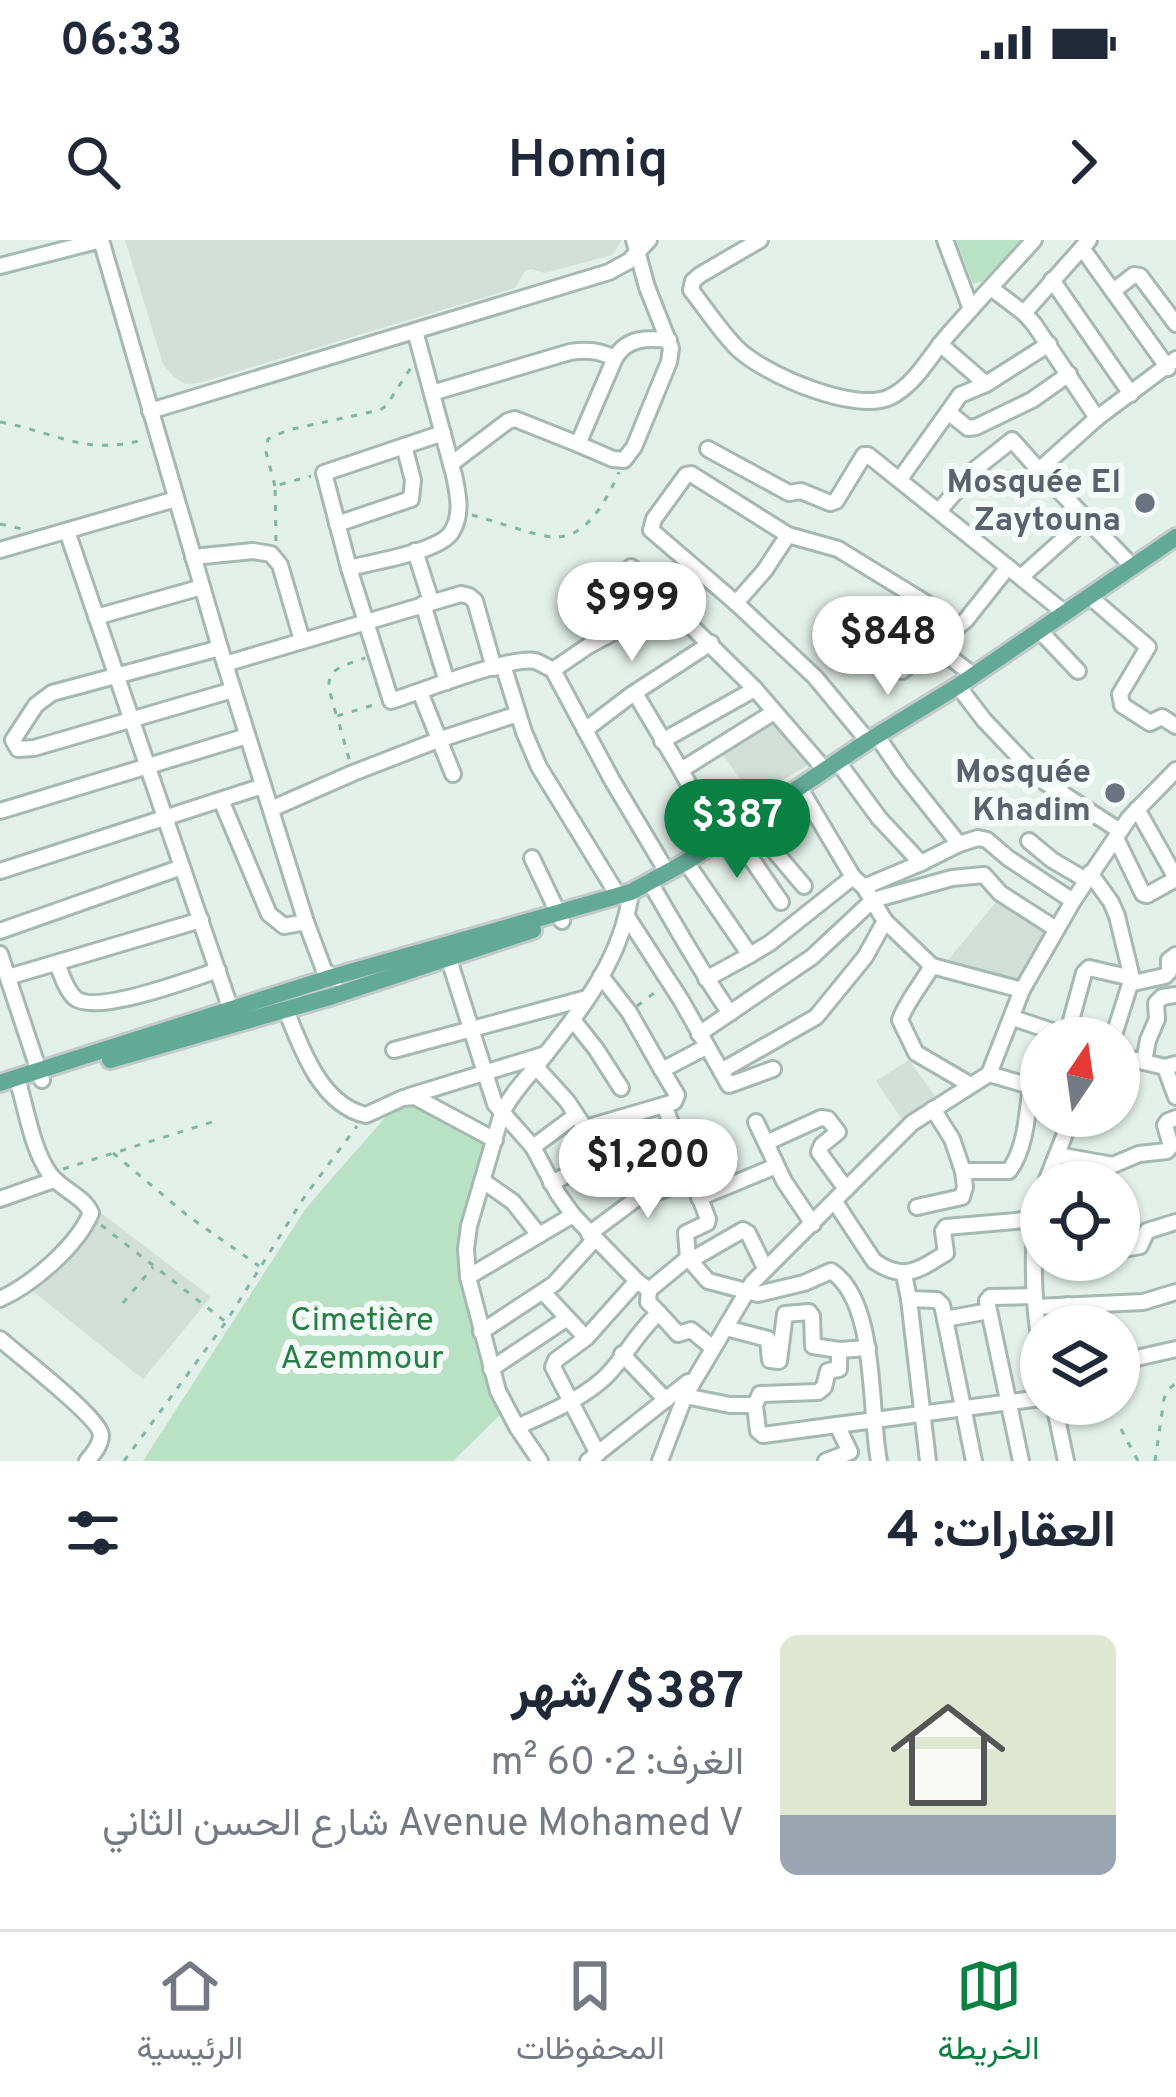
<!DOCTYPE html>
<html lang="ar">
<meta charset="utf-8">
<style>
body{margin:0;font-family:Overpass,Vazirmatn,sans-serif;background:#f2f2f3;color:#1f2937;direction:rtl;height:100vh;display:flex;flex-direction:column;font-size:45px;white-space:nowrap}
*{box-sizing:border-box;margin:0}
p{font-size:39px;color:#747a83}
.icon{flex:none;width:66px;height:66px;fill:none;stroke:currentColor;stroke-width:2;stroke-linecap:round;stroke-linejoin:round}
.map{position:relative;height:1221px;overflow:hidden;direction:ltr}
.details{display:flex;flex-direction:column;background:#fff;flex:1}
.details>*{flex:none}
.needle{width:78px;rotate:13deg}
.buttons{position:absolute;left:1020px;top:777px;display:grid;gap:24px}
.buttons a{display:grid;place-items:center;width:120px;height:120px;border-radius:50%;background:#fff;box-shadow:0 3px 9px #0004;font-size:60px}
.price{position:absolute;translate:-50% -102px;padding:0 27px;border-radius:42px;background:#fff;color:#222;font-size:39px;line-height:78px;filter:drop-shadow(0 3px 6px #0008)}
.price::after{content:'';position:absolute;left:50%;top:72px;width:36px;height:27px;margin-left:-18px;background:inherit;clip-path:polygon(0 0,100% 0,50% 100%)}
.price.active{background:#0b8043;color:#fff}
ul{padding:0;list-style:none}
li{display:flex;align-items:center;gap:36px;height:300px;padding:0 60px}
li span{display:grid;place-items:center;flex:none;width:336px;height:240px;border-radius:18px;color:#555}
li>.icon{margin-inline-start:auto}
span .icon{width:144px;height:144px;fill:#fffc;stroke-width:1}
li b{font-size:51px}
h2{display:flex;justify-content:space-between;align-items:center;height:144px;padding:0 60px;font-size:51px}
.status{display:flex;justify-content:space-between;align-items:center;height:84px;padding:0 60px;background:#fff;direction:ltr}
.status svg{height:33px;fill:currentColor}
header{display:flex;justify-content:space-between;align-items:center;height:156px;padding:0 60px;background:#fff;font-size:54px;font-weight:600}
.tabs{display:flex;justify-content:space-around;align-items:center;height:168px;border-top:3px solid #e0e1e3;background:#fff;font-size:33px;color:#747a83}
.tabs a{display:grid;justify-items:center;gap:6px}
.tabs .active{color:#0b8043}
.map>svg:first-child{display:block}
.built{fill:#d1dfd8}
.green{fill:#b9e2c4}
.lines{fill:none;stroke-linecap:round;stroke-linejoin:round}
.minor-casing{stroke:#a5b8b1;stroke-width:20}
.major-casing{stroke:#c1cac8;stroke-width:22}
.path{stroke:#7fb6a4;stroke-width:3;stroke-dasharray:6 9;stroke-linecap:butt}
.minor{stroke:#fff;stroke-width:14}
.major{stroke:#62a996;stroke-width:16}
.worship-dot{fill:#6b7280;stroke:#f4faf7;stroke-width:4.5}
.labels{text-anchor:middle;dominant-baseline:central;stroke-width:12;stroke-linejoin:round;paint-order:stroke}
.worship-label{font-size:33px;font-weight:bold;fill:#5b616d;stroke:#f4faf7;text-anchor:end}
.park-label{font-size:33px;fill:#257f46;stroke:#f4faf7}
</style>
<div class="status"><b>06:33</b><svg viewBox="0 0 49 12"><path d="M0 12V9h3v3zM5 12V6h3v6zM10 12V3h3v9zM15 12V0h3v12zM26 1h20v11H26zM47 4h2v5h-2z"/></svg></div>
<header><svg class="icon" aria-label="forward" viewBox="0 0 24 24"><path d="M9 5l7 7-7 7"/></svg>Homiq<svg class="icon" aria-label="search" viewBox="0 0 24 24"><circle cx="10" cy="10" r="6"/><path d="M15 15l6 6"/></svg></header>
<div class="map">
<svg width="1176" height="1221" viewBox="0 0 1176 1221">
<rect width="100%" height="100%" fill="#e3efe9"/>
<g class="built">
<path d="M125,0H622L612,15L545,33L531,29L525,31L515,48L199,143L185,144L173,136L163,124Z"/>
<path d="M780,470L819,519L753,557L718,508Z"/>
<path d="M1006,650L1058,678L1024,739L944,725Z"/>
<path d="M909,820L935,856L906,885L876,841Z"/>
<path d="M101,973L211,1057L143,1139L29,1048Z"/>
</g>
<g class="green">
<path d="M956,0H1023L982,41L973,44Z"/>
<path d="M412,859L493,908L465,991L482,1105L504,1171L453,1221H143L306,968L396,865Z"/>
</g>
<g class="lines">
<g class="minor-casing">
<g id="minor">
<path d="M760,0L700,35L693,41L691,50C706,69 720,91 737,108C763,134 856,174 890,157C915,145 929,117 947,96C975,64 1005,32 1034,0"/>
<path d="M945,0L971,69"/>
<path d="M1082,8L1168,128"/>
<path d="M0,26L101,0L220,408L306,682L324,730L336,739"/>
<path d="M1052,40L1131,154"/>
<path d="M991,48L1024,73L1034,84L1097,178L1176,119"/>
<path d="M1113,51L1134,35L1140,36L1176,84"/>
<path d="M1024,73L1089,0"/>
<path d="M415,91L454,235C458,254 463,275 451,293C437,312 373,322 349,328L391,461C420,452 509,416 535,421C539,422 549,428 553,430L612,540L667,632"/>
<path d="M940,104L986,144L1049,104"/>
<path d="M615,118C627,97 648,98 669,100"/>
<path d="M432,153L570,112C588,109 599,111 615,118L578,204L613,219L624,220L634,207L669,122L671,108L647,47L634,0"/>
<path d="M150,171L609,32L629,21L649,0"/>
<path d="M948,172L960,155L986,144"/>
<path d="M708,209L789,253L801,251L830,263L836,261L864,215H868L1065,373"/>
<path d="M451,224L508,181L515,179L578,204"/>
<path d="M1039,230L1097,178"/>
<path d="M900,239L948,172L968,188L976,187L1032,160L1069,134"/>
<path d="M939,271L973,231L1012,200L1039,230L1132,326"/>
<path d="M337,284L411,259L413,240L404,206"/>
<path d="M67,291L231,770"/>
<path d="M0,310L176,259"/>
<path d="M415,311L431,361"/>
<path d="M193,317L253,311L271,314L280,325L302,400"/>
<path d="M631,327L755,449L825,530"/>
<path d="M349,328L324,233L443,193"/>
<path d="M1021,337L1087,278"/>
<path d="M1089,356L1148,407L1120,454L1122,465L1150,483L1162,477L1176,486"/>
<path d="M736,363L765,330L788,295"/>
<path d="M423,364L447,442"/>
<path d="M96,377L202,347"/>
<path d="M851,386L895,429L902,431L966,380L1008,327"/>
<path d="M1039,390L1078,431"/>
<path d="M220,408L52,453L36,465L13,500L18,509L34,508L233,450"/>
<path d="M225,424L461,354L469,356L475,361L494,428"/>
<path d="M503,425L524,492L539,527L619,657"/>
<path d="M553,430L588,406L668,363"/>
<path d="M958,446L984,480L1040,539L1120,591"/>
<path d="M420,452L453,534"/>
<path d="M635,453L681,530"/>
<path d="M585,490L631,455L711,403"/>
<path d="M877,496L901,531L959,604L978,598L987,600L1008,618L1073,661"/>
<path d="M662,501L755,449"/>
<path d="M868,501L815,437L736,363L651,290L654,279L686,235L691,234L788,295L838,309L926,363L927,368L915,387L917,392L973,435"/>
<path d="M838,522L879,578L921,623L959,604"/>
<path d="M800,548L853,637L864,647L885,681L932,726L1022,750"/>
<path d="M221,560L269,674L284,686L306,682"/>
<path d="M271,569L353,533L438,500L518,474"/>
<path d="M1137,569L1176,638"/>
<path d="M0,571L247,496"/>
<path d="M749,581L804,646"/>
<path d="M733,592L781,662"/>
<path d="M1116,598L1143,654L1147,655L1176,639"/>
<path d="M719,600L681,530L774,472"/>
<path d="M1029,601L1052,620L1086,640"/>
<path d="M532,618L562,681"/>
<path d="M686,622L750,715L706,739"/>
<path d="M0,631L263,546"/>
<path d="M1090,633L1111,662L1117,676L1132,738L1113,798"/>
<path d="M649,641C676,686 700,731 730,773"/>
<path d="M864,647L921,623"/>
<path d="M628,678L681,760L729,845L773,829"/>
<path d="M0,691L182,627"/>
<path d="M446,710L495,864L533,907L558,954L573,975L637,1041L649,1050L688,1018L708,1041L758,1054L804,1043L831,1031C878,1061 869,1171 879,1221"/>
<path d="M0,714L42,840"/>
<path d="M750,715L770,703L853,637"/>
<path d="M57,724C62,735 66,750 75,758C95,775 192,739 218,730"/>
<path d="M932,726C923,742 905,764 900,780L916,813L969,844"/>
<path d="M601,736L629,772L662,830L706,807"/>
<path d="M8,737L201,680"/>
<path d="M1133,743L1165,736L1169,732V720L1176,715"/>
<path d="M286,770C301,808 321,865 366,875L403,858L415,857L495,900"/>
<path d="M1013,778L1070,797"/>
<path d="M573,780L596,809L621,848"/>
<path d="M699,794L812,717L873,660L952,638L984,635L1000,653L1056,689"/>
<path d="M1067,795L1084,733L1089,728L1132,738"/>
<path d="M394,810L587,758"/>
<path d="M1119,816L1165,827L1176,824"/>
<path d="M1144,822L1148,800L1157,779L1156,763L1162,757L1176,755"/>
<path d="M536,827L567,861L585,888L664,865"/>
<path d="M1165,827L1176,857"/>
<path d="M662,830L677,855L674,862L664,865L708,979L707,983L686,993L688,1018"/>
<path d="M721,831L816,777L865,717L885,681"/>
<path d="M989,834L1030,846"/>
<path d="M409,856L546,814"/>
<path d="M933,869L952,899L963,931H1009C1025,909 1027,878 1030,852C1032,838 1037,825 1041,812"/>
<path d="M756,882L784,941L813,984"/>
<path d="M766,903L821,878L828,879L838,892L822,905L819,912L846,949"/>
<path d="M533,907L576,875"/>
<path d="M1057,915L1113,925L1139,914L1167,911L1171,906L1165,885L1168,881L1176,878"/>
<path d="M483,941L513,962L539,995"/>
<path d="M1046,942L1072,876"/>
<path d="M551,943L618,910L640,913L678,903"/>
<path d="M1041,956C1030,997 1033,1067 1041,1108"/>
<path d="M699,958L776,926"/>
<path d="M0,959L54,940"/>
<path d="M835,962L874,1021C904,1042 919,1030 946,1013L943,991L946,987L1037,979"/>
<path d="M917,967L962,957L965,947L963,931"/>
<path d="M589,994L636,959L692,940"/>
<path d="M1119,1010L1140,1006L1147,991L1176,982"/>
<path d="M691,1020L743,990L748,993L765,1028"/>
<path d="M904,1034L909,1059L937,1060L942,1065L945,1079L989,1071"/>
<path d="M468,1037L573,975"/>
<path d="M543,1052L586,1098L637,1041"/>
<path d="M0,1059C33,1044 77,1006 91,973C84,956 61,950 49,933C31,906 27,870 17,839"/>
<path d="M909,1059L928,1221"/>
<path d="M1068,1065L1073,1086"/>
<path d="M1036,1067L1143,1062L1176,1052"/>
<path d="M659,1073L678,1094L691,1090L713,1108"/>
<path d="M945,1079L974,1221"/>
<path d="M726,1088L768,1099L770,1120L779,1121L785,1074L809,1072L812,1076L813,1106L839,1110"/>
<path d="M481,1092L554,1044L595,999"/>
<path d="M586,1098L556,1120L553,1127L598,1214"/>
<path d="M0,1099C17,1114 100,1178 101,1195C101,1205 93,1214 87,1221"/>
<path d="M622,1114L666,1160"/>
<path d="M1119,1122L1176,1109"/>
<path d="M491,1129L566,1079"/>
<path d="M685,1156L730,1165H755L760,1154L818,1152L824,1147L828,1131L839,1129V1110L868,1108"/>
<path d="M1054,1164L1066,1221"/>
<path d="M755,1165L758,1191L763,1195L837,1185"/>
<path d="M517,1187C546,1174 578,1161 602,1140C623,1122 637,1091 659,1073L648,1062L649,1050"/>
<path d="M540,1221L517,1187L498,1151L468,1037L466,1009L469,986L502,873C512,852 528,837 542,819C583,767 622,719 631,652"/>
<path d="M588,1221L688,1142"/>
<path d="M660,1221L685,1156L752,1043L912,883L989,834L1022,750L1073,661L1129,578L1176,530"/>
<path d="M826,1221L850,1212L837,1185L1041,1158"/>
<path d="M1021,1221L987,1061L990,1057L1035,1056"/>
</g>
</g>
<g class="major-casing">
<g id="major">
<path d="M110,820L333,756L533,690"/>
<path d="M0,843L326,739L631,652L686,622L733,592L868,501L958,446L1176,297"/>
</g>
</g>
<g class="path">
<path d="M0,182C55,192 88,217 145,199"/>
<path d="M275,246L266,212L268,199L288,190L380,170L386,166L412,126"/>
<path d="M472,275C492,280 538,297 555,297C588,298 608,257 619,232"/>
<path d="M0,284L22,289"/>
<path d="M276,301L275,246L311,236"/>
<path d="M336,474C324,433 324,432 365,418"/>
<path d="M349,519L337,476L377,464"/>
<path d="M637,766L658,750"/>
<path d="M113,913L188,976L259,1026"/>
<path d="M63,929L212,882"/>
<path d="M101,985L226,1082"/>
<path d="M123,1063L153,1027"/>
<path d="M1121,1189L1138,1221"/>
<path d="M124,1221L226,1082L305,956L357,886"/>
<path d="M1155,1221L1164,1159L1167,1151L1176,1143"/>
<path d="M1158,1221H1159"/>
</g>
<use href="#minor" class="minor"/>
<use href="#major" class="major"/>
</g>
<g class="worship-dot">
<circle cx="1145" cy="263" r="12"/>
<circle cx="1115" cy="553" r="12"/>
</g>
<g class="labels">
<g class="worship-label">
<text x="1121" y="244">Mosquée El<tspan x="1121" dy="38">Zaytouna</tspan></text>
<text x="1091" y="534">Mosquée<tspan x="1091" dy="38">Khadim</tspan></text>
</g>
<g class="park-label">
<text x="362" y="1082">Cimetière<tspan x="362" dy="38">Azemmour</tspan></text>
</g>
</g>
</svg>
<div class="buttons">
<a><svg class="needle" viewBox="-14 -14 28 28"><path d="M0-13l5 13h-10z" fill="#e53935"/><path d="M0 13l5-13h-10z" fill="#747a83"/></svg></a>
<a><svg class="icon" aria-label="locate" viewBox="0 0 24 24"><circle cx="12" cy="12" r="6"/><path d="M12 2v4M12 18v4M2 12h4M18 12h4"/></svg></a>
<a><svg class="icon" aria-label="layers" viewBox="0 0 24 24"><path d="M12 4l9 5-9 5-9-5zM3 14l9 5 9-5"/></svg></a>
</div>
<b class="price" style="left:632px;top:424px">$999</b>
<b class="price" style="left:888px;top:458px">$848</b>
<b class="price active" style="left:737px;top:641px">$387</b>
<b class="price" style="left:648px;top:981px">$1,200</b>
</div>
<section class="details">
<h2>العقارات: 4<svg class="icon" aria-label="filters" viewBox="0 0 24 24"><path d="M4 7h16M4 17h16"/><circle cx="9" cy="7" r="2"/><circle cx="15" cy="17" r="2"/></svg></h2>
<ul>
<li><span style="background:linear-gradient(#dfe7d0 75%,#9aa5b1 0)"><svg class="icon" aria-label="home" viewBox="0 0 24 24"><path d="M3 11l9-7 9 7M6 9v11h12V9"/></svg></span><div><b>$387/شهر</b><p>الغرف: 2 · 60 m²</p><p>Avenue Mohamed V شارع الحسن الثاني</p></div></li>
</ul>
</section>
<nav class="tabs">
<a class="active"><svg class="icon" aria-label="map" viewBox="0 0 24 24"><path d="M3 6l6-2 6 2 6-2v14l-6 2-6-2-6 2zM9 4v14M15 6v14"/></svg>الخريطة</a>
<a><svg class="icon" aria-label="saved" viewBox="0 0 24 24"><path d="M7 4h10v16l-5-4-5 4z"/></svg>المحفوظات</a>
<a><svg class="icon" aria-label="home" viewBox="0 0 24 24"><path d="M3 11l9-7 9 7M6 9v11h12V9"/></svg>الرئيسية</a>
</nav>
